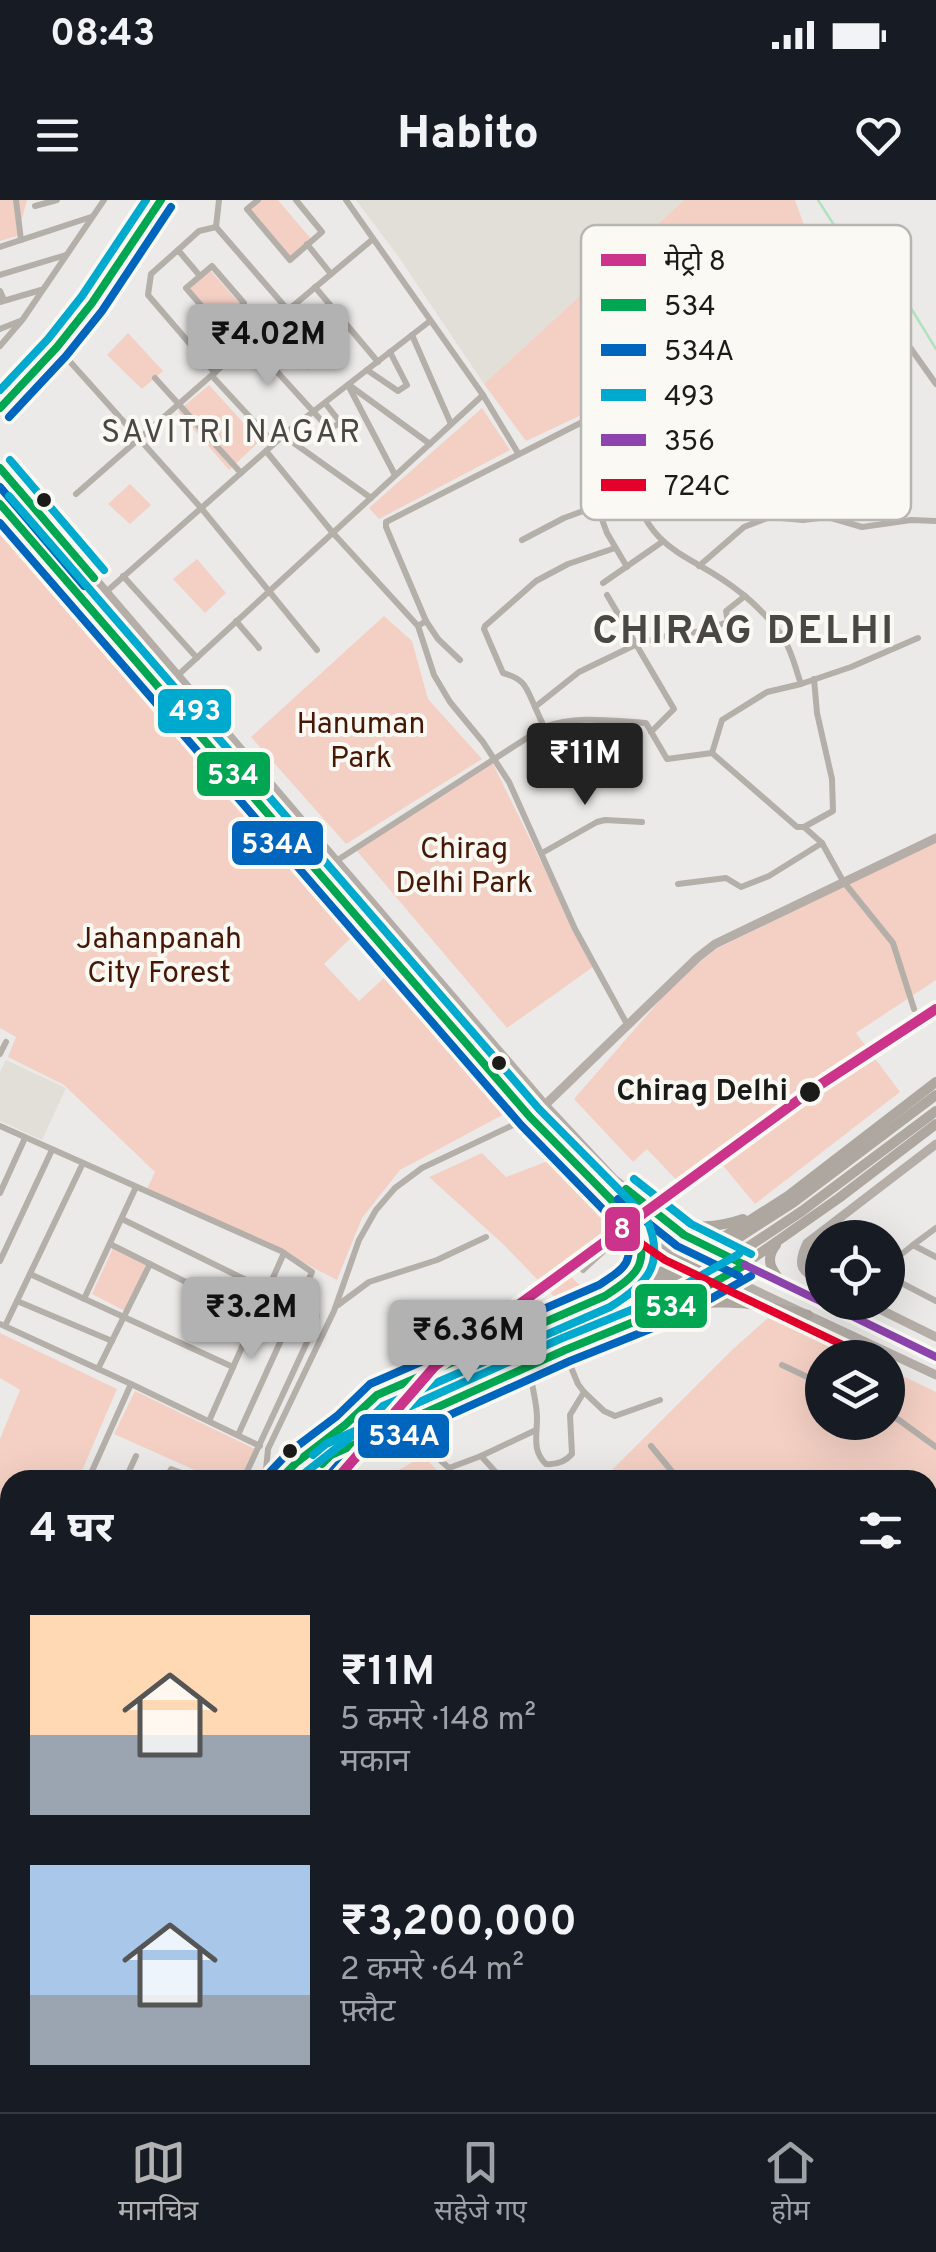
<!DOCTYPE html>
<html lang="hi">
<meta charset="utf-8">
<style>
body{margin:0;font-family:Overpass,"Noto Sans Devanagari",sans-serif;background:#242831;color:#f1f3f6;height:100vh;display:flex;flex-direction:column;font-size:38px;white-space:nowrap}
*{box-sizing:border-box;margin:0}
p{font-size:32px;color:#9ea1a6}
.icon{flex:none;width:55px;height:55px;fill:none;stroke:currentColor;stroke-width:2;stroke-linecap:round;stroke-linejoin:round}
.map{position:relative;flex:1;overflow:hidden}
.panel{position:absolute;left:0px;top:1270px;width:938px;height:642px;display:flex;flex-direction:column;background:#171b24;border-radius:30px 30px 0 0;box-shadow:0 10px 40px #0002}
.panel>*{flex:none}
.controls{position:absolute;left:805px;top:1020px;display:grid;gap:20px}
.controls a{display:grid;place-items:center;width:100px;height:100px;border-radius:50%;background:#171b24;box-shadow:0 10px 40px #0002;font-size:50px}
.price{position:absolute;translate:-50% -85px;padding:0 22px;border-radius:10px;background:#b2b2b3;color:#111;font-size:32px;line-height:65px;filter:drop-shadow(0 2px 5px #0008)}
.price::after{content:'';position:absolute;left:50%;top:60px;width:30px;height:22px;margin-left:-15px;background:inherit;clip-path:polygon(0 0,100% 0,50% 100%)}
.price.active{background:#222;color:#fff}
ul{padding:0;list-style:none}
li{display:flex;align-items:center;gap:30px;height:250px;padding:0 30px}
li span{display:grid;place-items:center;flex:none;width:280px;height:200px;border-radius:0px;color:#555}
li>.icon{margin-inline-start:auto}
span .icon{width:120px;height:120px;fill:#fffc;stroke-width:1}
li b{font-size:42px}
h2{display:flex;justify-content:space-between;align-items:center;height:120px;padding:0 30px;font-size:42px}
.status{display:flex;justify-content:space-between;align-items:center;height:70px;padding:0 50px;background:#171b24;direction:ltr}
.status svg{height:28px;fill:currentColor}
header{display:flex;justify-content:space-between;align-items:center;height:130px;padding:0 30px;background:#171b24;font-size:45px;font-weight:800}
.tabs{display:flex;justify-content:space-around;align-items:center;height:140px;border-top:2px solid #363941;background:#171b24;font-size:28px;color:#9ea1a6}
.tabs a{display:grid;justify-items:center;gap:5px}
.tabs .active{color:#b2b2b3}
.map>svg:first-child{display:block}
.built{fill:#e1dfd7}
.green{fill:#f4d0c4}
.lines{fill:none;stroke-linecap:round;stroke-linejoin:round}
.stream{stroke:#b1e2be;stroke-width:2.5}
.street{stroke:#b5afaa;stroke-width:6}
.secondary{stroke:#b5aea8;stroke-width:9}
.primary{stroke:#aea79f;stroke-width:10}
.primary-bridge{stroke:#aea79f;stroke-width:10}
.bus-1-casing{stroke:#faf9f4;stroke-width:15}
.bus-2-casing{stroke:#faf9f4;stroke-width:15}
.bus-3-casing{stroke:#faf9f4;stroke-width:15}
.bus-4-casing{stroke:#faf9f4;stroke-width:15}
.bus-5-casing{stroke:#faf9f4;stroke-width:15}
.bus-1{stroke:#00a651;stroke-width:8}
.bus-2{stroke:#0065bd;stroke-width:8}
.bus-3{stroke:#00a9ce;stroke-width:8}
.bus-4{stroke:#8e44ad;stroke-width:8}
.bus-5{stroke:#e4002b;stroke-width:8}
.metro-1-casing{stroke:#faf9f4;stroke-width:18}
.metro-1{stroke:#cc338b;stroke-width:10}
.bus-dot{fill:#1b1b1a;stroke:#faf9f4;stroke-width:4}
.labels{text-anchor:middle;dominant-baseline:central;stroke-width:8;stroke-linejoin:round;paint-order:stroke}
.park-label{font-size:30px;fill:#481706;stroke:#faf9f4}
.stop-label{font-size:30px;font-weight:bold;fill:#1b1b1a;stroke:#faf9f4;text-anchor:end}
.neighbourhood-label{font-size:32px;letter-spacing:2.5px;fill:#494845;stroke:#faf9f4}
.district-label{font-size:40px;font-weight:bold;letter-spacing:2.5px;fill:#494845;stroke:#faf9f4}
.key{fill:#faf9f4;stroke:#b7b6b3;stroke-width:2.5}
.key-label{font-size:28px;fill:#1b1b1a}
.line-badge{stroke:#faf9f4;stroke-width:4}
.badge-label{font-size:28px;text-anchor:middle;font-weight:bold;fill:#fff}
</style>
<div class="status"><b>08:43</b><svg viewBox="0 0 49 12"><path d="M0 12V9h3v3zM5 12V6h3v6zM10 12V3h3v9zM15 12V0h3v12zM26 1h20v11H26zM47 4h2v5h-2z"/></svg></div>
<header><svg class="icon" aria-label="menu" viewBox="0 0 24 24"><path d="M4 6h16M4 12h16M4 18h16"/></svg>Habito<svg class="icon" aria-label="heart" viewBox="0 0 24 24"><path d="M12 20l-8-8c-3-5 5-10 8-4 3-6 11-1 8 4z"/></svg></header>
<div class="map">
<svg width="936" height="1912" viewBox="0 0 936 1912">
<rect width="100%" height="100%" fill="#ebeae8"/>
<g class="built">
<path d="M356,0H684L484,184L398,56Z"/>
<path d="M6,860L66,888L42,940L0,921V872Z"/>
<path d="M0,1656L10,1661V1795L0,1818Z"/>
<path d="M317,1903H458L452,1912H326Z"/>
</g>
<g class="green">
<path d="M0,0H27L17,36L0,41Z"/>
<path d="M257,0H278L312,40L290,60L247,9Z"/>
<path d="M684,0H795L804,25L856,86L526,241L484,184Z"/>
<path d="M208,68L240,104L217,124L186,88Z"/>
<path d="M309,129L329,154L308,170L289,149Z"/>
<path d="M128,133L163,171L142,189L107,155Z"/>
<path d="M209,185L260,241L229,270L178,211Z"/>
<path d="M482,208L510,250L379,319L369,308Z"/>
<path d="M130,284L151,305L130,324L108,304Z"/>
<path d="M0,332L353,736L324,764L359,801L386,776L508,912L400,970L362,1018L337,1080L281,1051L146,991L155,972L64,885L8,857L16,837L0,828Z"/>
<path d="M197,359L226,393L205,413L173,379Z"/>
<path d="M384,416L412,441L428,499L482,559L346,644L251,537Z"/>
<path d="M492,562L593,767L507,828L357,651Z"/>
<path d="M936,642V780L856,833L900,892L755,1004L720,962L684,988L647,949L633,962L574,899L681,776L718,748Z"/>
<path d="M482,953L506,977L556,958L619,1027L564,1069L584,1090L559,1102L503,1044L429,977Z"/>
<path d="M113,1048L146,1065L125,1111L92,1094Z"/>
<path d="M768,1118L861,1157L822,1158V1222H888V1169L936,1192V1702L928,1705V1280H602L733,1149Z"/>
<path d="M0,1133L117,1189L78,1280H10V1344L0,1339V1239L20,1190L0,1178Z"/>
<path d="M135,1191L255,1249L240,1280H217L114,1234Z"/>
<path d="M423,1256L447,1280H400L392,1274Z"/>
<path d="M10,1486V1577L0,1571V1498Z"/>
<path d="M462,1903L745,1902V1903L740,1912H458Z"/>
</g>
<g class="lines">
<g class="stream">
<path d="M818,0L843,39L878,67"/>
<path d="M906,100L936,149"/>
</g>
<g class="street">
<path d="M16,0L21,40"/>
<path d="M258,0L247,9L290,60L322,32L296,0"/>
<path d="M346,0L483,195L518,253"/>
<path d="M35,6L57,0"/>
<path d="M216,27L219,0"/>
<path d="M307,44L331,74"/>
<path d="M0,47L91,17"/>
<path d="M178,50L199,31L216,27L288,110"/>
<path d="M0,75L66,55"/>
<path d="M200,76L178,50L151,74L148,95L215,173"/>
<path d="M315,87L378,162"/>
<path d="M0,91L4,100"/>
<path d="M0,102L41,90"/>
<path d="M232,116L217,124L186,88L212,66L244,103L232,116L250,142L330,230L340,222L325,203"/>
<path d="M799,120L810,175L804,187L812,231"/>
<path d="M0,129L20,121"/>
<path d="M412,135L451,224"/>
<path d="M47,136L202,309L317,450"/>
<path d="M0,146L23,119L104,0"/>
<path d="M367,170L398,191L407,185L390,152"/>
<path d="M212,176L274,243"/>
<path d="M155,178L241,273"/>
<path d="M348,185L395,275"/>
<path d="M349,185L430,244"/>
<path d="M624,201L632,286C652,357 693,353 741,393C754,403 776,425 784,439C792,452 796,470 801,484L767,492L722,520L712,553"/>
<path d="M284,236L371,298"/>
<path d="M266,251L333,333L418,426L434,475L450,502L483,542L509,582L575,729L628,826"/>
<path d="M76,294L245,146L373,39"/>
<path d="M597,306L607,333L627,367"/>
<path d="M522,340L564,318L597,306C598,273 607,258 627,233"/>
<path d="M699,366L744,327L770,317L803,320L828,317L862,327L911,320L936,321"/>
<path d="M123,376L197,458"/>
<path d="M603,383L662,342"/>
<path d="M106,392L292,228L430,121"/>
<path d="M607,395L674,509L651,532"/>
<path d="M236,421L259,448"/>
<path d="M426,421L438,439L460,460"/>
<path d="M418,426L426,421L386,327V322L663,181L799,120L860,89L869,90L872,94L936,184"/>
<path d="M177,476L483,195"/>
<path d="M801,484L851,467L918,438"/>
<path d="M535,507C526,487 525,479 503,473L484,429L485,426L536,381L568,364L615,348"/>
<path d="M544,527L535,507L579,472L635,445L660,437L696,432L728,422L726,411L745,396"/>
<path d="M804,627L833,611L832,579L817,513L814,479"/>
<path d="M542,653L597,622L605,620L642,622"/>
<path d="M336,661L544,527C577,515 611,521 646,523L667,559L712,553L797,627H804L822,643L843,681L893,743L914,809"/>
<path d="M678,684L726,678L741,687L769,676L822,643"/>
<path d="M0,854L6,842"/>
<path d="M0,926L281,1051L312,1072L238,1235"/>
<path d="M0,993L25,938"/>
<path d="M122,1019L297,1105L312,1109L317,1115L315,1125L243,1280"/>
<path d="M936,1028L913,1045L936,1057"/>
<path d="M110,1044L256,1117"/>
<path d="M0,1061L52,950"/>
<path d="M888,1065L913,1045"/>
<path d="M583,1070L634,1023"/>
<path d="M30,1074L233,1167"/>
<path d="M888,1076L936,1101"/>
<path d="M84,1099L136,987"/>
<path d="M17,1101L112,1141"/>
<path d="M338,1105L369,1082L437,1060L486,1037"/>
<path d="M0,1124L131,1184"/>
<path d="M5,1126L83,963"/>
<path d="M782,1165L822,1184"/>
<path d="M98,1169L150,1064"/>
<path d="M531,1177C533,1191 537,1205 537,1218C537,1236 532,1251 546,1264C557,1265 565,1262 572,1254L570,1215L584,1192L578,1184L568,1160"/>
<path d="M584,1192L604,1211L615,1216L660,1200"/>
<path d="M888,1214L899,1220L936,1247"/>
<path d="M209,1221L284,1053"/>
<path d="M419,1225L569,1163L636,1131L645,1125L650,1115"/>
<path d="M419,1225L440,1260L449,1268L481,1256L536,1230"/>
<path d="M651,1246L679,1280"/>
<path d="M481,1256L503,1280"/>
<path d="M88,1280L131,1184L260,1246"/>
<path d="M125,1280L136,1256"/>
<path d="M166,1280L171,1269L201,1280"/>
<path d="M265,1280L268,1249L334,1111L359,1040L376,1010L395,988L422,968L530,917"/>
<path d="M0,1380L10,1385"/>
<path d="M0,1478L10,1456"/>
<path d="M0,1575L10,1582"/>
<path d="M928,1578L936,1588"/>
<path d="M928,1714L936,1711"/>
<path d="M928,1807L936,1831"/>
<path d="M0,1828L10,1804"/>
<path d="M928,1861L936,1858"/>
<path d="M928,1901L936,1898"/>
<path d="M747,1912L752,1902"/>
<path d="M813,1912L833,1902"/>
<path d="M897,1912L923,1902"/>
</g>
<g class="secondary">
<path d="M0,187L62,121L145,0"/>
<path d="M0,208L57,147L92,103L161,0"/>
<path d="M0,268L545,905L614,979L684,1035L936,1157"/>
<path d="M0,304L530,917L636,1025L670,1049L691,1060"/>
<path d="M545,905L697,758L715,744L936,638"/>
<path d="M705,1067L936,1175"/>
<path d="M822,1082C801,1072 796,1066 807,1043L936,944"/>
<path d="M865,1102L936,1137"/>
<path d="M0,1623L10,1629"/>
<path d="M0,1639L10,1644"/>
<path d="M0,1856L10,1836"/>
</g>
<g class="primary">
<path d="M662,1019C694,1027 711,1030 743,1019"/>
<path d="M776,1045C764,1060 772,1070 782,1083"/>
<path d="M627,1082C648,1066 646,1047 636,1025"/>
<path d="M676,1106C728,1098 757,1104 808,1115"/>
<path d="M355,1217L366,1201L377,1195L672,1067L708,1047L788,996L936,882"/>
<path d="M331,1255L565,1150L668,1108L726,1077L839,998L936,924"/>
<path d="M279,1280C308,1245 349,1219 390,1199"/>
<path d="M305,1280L358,1229L391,1211"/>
<path d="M0,1883L10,1863"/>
<path d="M2,1912L10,1896"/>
</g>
<g class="primary-bridge">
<path d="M390,1199L690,1069L794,1002L936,895"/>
<path d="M391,1211L695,1078L745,1049L802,1011L936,911"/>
</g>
<g class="bus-1-casing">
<g id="bus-1">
<path d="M0,208L57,147L92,103L161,0"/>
<path d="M0,268L94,378"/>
<path d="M0,304L530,917L636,1025C650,1065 637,1075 605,1096L377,1195L345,1225L297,1262L279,1280"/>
<path d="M626,989L684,1035L745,1065"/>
<path d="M322,1264L331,1255L565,1150L668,1108L745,1065"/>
</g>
</g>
<g class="bus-2-casing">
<g id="bus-2">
<path d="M9,217L66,156L102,111L171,7"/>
<path d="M0,287L84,386"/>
<path d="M0,323L521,925L625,1032C636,1063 623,1069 599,1085L370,1184L337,1216L288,1253L270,1272"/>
<path d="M618,999L677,1046L739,1076"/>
<path d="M331,1273L338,1265L570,1161L673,1120L751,1076"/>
</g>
</g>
<g class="bus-3-casing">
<g id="bus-3">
<path d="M0,190L48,139L82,96L146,0"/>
<path d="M10,260L104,370"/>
<path d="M9,296L539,909L646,1017C666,1063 649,1083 610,1107L383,1206L353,1235L296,1280"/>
<path d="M634,979L691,1024L751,1054"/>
<path d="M313,1255L326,1244L560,1139L663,1097L739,1054"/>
</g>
</g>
<g class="bus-4-casing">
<g id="bus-4">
<path d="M745,1065L822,1102"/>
<path d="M823,1102L936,1157"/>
</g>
</g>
<g class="bus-5-casing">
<path id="bus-5" d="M629,1035L665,1060L870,1158"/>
</g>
<use href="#bus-1" class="bus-1"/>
<use href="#bus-2" class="bus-2"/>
<use href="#bus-3" class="bus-3"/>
<use href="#bus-4" class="bus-4"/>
<use href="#bus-5" class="bus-5"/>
<g class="metro-1-casing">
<path id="metro-1" d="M336,1280L435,1166L812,890L936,809"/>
</g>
<use href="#metro-1" class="metro-1"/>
</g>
<g class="bus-dot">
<circle cx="44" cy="300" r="9"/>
<circle cx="499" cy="863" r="9"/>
<circle cx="810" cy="892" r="12"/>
<circle cx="290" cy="1251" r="9"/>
</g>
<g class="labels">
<g class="park-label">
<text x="361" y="525">Hanuman<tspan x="361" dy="34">Park</tspan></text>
<text x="464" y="650">Chirag<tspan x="464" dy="34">Delhi Park</tspan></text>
<text x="159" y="740">Jahanpanah<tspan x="159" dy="34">City Forest</tspan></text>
</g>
<g class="stop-label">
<text x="788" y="892">Chirag Delhi</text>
</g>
<g class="neighbourhood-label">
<text x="232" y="234">SAVITRI NAGAR</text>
</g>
<g class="district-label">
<text x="744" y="433">CHIRAG DELHI</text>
</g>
</g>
<rect x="581" y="25" width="330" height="295" rx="15" class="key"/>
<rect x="601" y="54" width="45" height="12" fill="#cc338b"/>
<rect x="601" y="99" width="45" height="12" fill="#00a651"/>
<rect x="601" y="144" width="45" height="12" fill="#0065bd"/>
<rect x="601" y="189" width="45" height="12" fill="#00a9ce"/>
<rect x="601" y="234" width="45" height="12" fill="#8e44ad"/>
<rect x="601" y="279" width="45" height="12" fill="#e4002b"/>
<g class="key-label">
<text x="664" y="70">मेट्रो 8</text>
<text x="664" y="115">534</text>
<text x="664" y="160">534A</text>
<text x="664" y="205">493</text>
<text x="664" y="250">356</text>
<text x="664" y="295">724C</text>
</g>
<g class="line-badge">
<rect x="156" y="487" width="77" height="48" rx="10" fill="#00a9ce"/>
<rect x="195" y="550" width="77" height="48" rx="10" fill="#00a651"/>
<rect x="230" y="619" width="95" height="48" rx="10" fill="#0065bd"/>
<rect x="603" y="1005" width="39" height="48" rx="10" fill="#cc338b"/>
<rect x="633" y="1082" width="76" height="48" rx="10" fill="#00a651"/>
<rect x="356" y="1212" width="95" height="48" rx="10" fill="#0065bd"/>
</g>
<g class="badge-label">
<text x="195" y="520">493</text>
<text x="233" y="584">534</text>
<text x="277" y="653">534A</text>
<text x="622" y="1038">8</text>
<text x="671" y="1116">534</text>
<text x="404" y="1245">534A</text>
</g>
</svg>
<div class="controls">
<a><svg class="icon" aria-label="locate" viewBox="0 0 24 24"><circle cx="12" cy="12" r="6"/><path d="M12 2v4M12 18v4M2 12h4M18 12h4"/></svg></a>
<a><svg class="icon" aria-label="layers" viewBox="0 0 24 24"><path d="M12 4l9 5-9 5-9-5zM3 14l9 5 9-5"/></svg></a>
</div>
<b class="price" style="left:268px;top:189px">₹4.02M</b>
<b class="price active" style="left:585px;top:608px">₹11M</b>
<b class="price" style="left:251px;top:1162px">₹3.2M</b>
<b class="price" style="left:468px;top:1185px">₹6.36M</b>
<section class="panel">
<h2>4 घर<svg class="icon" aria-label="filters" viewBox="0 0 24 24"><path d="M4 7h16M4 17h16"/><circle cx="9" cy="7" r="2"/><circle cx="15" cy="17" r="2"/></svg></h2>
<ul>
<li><span style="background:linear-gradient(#ffd9b3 60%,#9aa5b1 0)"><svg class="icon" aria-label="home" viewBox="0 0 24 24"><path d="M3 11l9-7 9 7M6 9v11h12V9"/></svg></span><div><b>₹11M</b><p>5 कमरे · 148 m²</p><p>मकान</p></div></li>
<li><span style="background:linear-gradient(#a9c7e8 65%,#9aa5b1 0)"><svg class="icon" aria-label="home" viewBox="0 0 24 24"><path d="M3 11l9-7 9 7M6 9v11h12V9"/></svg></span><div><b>₹3,200,000</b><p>2 कमरे · 64 m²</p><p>फ़्लैट</p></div></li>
</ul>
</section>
</div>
<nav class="tabs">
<a class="active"><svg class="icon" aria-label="map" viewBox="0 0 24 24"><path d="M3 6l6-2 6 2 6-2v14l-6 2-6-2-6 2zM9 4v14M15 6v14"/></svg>मानचित्र</a>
<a><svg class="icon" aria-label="saved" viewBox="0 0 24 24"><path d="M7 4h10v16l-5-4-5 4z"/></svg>सहेजे गए</a>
<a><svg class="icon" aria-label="home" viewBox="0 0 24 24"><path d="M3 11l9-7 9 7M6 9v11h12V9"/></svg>होम</a>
</nav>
